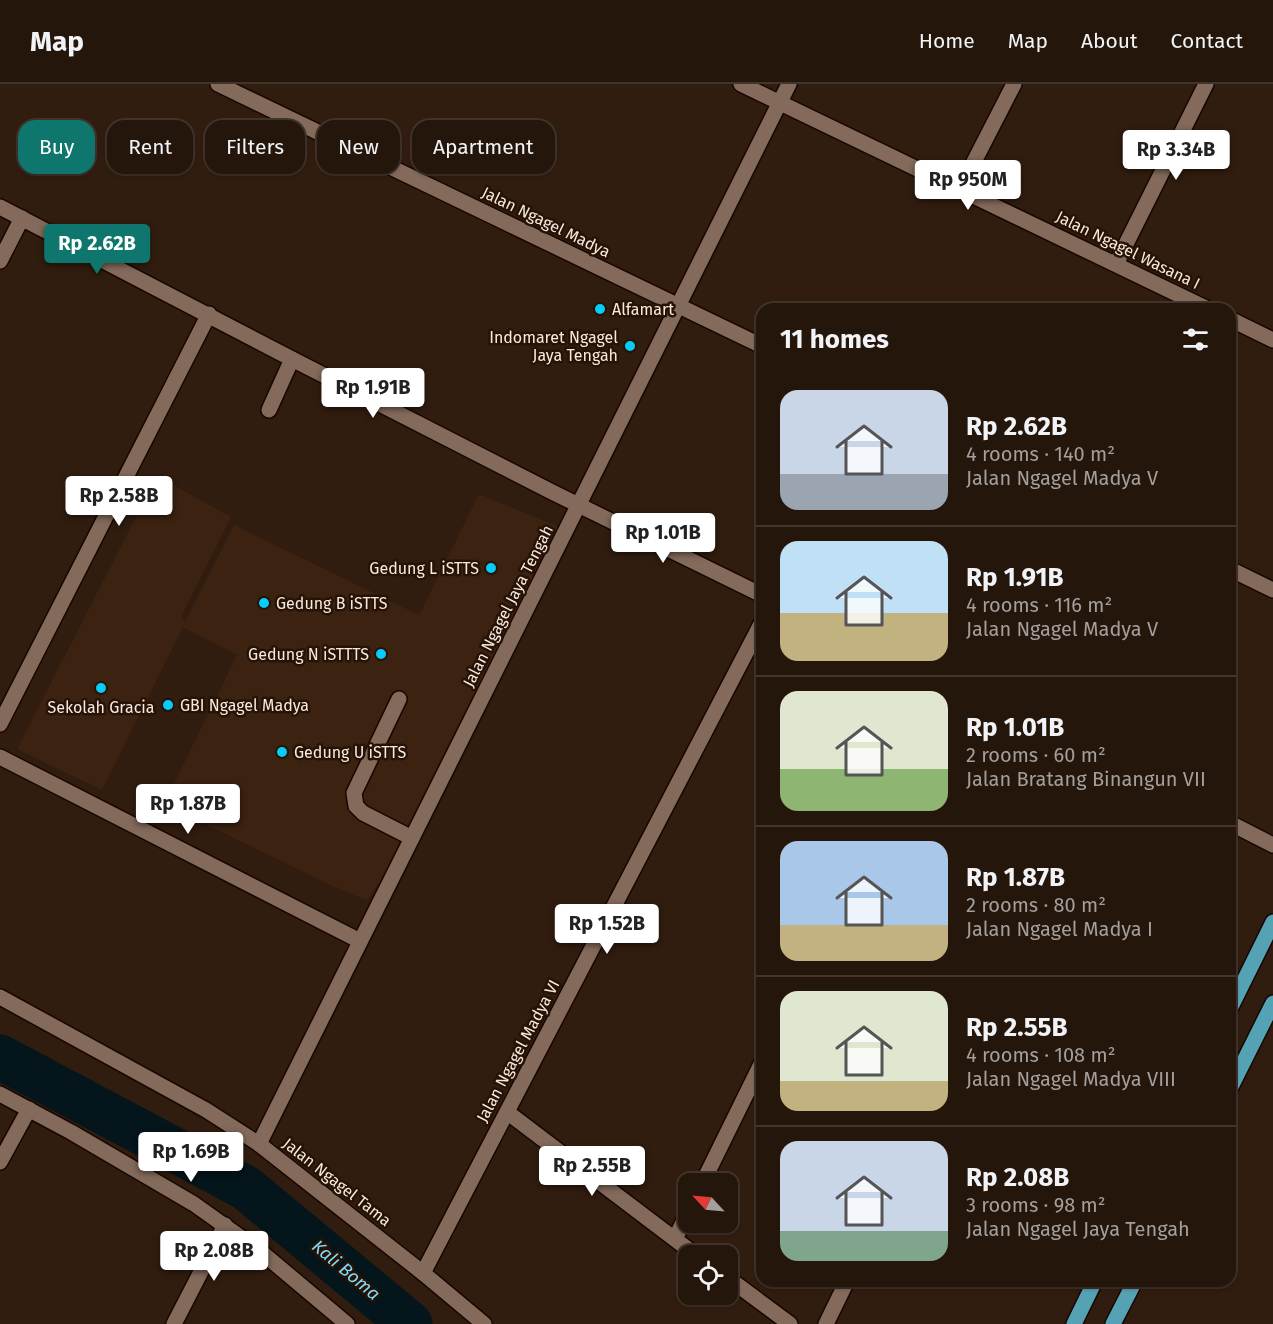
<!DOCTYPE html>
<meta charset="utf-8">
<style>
body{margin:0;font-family:"Fira Sans",sans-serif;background:#2d1f14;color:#f1f3f6;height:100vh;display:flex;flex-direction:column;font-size:22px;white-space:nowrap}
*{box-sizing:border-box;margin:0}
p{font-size:20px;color:#a39f9d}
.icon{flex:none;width:33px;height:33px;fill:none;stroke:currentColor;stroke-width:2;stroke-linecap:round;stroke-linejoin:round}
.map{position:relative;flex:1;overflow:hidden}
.side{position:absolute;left:756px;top:219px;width:480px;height:984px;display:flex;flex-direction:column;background:#25160b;border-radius:18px;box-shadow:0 2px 4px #0004,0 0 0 2px #42352c}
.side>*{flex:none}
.guide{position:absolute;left:18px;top:36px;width:570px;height:54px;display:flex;gap:12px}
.needle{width:39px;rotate:296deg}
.controls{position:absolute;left:678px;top:1089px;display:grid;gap:12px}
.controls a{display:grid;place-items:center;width:60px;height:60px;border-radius:12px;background:#25160b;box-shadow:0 2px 4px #0004,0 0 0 2px #42352c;font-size:30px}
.price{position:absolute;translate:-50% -51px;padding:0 14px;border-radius:6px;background:#fff;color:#222;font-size:20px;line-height:39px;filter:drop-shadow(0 2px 3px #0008)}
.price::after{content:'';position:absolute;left:50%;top:36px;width:18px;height:14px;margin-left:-9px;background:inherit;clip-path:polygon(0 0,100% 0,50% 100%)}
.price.on{background:#0f766e;color:#fff}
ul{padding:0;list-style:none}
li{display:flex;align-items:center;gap:18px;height:150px;padding:0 24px}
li+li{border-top:2px solid #42352c}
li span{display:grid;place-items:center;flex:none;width:168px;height:120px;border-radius:18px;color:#555}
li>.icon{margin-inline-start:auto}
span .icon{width:72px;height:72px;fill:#fffc;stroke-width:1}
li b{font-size:26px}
h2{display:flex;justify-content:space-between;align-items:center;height:72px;padding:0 24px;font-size:26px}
.pill{padding:0 21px;border-radius:18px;background:#25160b;box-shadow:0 2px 4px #0004,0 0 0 2px #42352c;font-size:21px;line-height:54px}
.pill.on{background:#0f766e;color:#fff}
header{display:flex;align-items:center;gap:36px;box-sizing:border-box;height:84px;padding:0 30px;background:#25160b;border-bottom:2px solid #42352c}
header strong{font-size:28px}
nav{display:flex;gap:33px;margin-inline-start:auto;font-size:21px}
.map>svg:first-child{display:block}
.built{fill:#3c2210}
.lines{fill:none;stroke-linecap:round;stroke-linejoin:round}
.river{stroke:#04151b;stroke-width:45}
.minor-casing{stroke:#180600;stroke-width:18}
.major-casing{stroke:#180600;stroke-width:18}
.minor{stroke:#836a5b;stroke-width:15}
.major{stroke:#55a2b5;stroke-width:15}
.poi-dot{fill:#07cbf9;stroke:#271306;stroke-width:2}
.labels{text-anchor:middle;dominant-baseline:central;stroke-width:5;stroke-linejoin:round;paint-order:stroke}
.street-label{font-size:16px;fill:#f7e9e0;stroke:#271306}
.poi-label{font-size:16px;fill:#f7e9e0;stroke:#271306;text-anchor:start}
.water-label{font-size:18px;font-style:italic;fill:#7fdcfc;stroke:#271306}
</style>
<header>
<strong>Map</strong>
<nav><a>Home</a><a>Map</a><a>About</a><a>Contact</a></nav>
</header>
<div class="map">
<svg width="1273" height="1240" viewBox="0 0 1273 1240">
<rect width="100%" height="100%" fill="#311d0f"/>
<path class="built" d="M157,392L231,433L181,533L185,538L234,441L419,531L479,410L559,443L388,786L367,816L351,810L324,798L164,720L237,571L183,543L102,706L17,665Z"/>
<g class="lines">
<path class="river" d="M0,973L246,1104L410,1240"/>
<g class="minor-casing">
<g id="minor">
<path d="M218,0L762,262"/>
<path d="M741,0L1208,225"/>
<path d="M960,105L1014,0"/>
<path d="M0,123L292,275L554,409L762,511"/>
<path d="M0,177L22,134"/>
<path d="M1116,180L1206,0"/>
<path d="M1230,235L1273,256"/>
<path d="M269,326L292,275"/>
<path d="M1230,485L1273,506"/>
<path d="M399,615L354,709L356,722L363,729L412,754"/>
<path d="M0,640L209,230"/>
<path d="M0,673L360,857"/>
<path d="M1230,739L1273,761"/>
<path d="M0,913L206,1026L259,1060L423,1189L484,1240"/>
<path d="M0,1010L71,1048L194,1120L260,1167L347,1240"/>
<path d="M507,1028L697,1172"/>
<path d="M259,1060L789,0"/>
<path d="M0,1078L29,1025"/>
<path d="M702,1100L762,978"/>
<path d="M675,1155L688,1128"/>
<path d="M423,1189L762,538"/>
<path d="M728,1194L790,1240"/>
<path d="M174,1240L225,1141"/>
<path d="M826,1240L847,1197"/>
</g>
</g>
<g class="major-casing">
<g id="major">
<path d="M1230,925L1273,838"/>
<path d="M1230,1005L1273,919"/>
<path d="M1074,1240L1095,1197"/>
<path d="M1113,1240L1135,1197"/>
</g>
</g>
<use href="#minor" class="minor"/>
<use href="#major" class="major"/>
</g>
<g class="poi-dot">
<circle cx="600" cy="225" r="6"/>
<circle cx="630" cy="262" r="6"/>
<circle cx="491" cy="484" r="6"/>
<circle cx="264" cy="519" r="6"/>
<circle cx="381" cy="570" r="6"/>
<circle cx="101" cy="604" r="6"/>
<circle cx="168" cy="621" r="6"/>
<circle cx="282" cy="668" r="6"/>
</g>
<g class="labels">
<g class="street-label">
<text transform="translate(546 138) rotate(26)">Jalan Ngagel Madya</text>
<text transform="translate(1128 166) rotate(26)">Jalan Ngagel Wasana I</text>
<text transform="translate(508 522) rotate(-63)">Jalan Ngagel Jaya Tengah</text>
<text transform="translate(518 967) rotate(-62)">Jalan Ngagel Madya VI</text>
<text transform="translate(337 1098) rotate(38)">Jalan Ngagel Tama</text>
</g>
<g class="poi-label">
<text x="612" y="225">Alfamart</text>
<text x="618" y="253" text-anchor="end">Indomaret Ngagel<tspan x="618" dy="18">Jaya Tengah</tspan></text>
<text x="479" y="484" text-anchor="end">Gedung L iSTTS</text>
<text x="276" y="519">Gedung B iSTTS</text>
<text x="369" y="570" text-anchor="end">Gedung N iSTTTS</text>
<text x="180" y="621">GBI Ngagel Madya</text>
<text x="101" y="623" text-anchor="middle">Sekolah Gracia</text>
<text x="294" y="668">Gedung U iSTTS</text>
</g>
<g class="water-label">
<text transform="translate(346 1186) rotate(40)">Kali Boma</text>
</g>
</g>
</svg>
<div class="controls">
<a><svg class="needle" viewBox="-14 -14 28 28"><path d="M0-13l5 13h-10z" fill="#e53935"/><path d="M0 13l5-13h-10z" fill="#a39f9d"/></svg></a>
<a><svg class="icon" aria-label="locate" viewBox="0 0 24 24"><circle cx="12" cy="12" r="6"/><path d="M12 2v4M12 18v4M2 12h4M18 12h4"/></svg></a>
</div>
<b class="price" style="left:1176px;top:97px">Rp 3.34B</b>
<b class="price" style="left:968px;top:127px">Rp 950M</b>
<b class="price on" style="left:97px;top:191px">Rp 2.62B</b>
<b class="price" style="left:373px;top:335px">Rp 1.91B</b>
<b class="price" style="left:119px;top:443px">Rp 2.58B</b>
<b class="price" style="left:663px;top:480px">Rp 1.01B</b>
<b class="price" style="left:188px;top:751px">Rp 1.87B</b>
<b class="price" style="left:607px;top:871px">Rp 1.52B</b>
<b class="price" style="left:191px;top:1099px">Rp 1.69B</b>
<b class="price" style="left:592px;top:1113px">Rp 2.55B</b>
<b class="price" style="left:214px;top:1198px">Rp 2.08B</b>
<div class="guide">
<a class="pill on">Buy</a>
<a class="pill">Rent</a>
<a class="pill">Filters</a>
<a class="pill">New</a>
<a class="pill">Apartment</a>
</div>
<section class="side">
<h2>11 homes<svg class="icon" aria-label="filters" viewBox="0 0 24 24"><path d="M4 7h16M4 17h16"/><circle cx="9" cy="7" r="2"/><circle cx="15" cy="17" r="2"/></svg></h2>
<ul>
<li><span style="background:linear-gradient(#c9d6e8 70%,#9aa5b1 0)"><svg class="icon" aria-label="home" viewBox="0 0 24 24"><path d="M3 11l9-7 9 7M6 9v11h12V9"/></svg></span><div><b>Rp 2.62B</b><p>4 rooms · 140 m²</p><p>Jalan Ngagel Madya V</p></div></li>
<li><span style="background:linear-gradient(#bfe0f5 60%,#c2b280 0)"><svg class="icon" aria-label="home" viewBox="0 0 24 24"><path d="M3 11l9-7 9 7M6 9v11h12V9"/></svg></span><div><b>Rp 1.91B</b><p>4 rooms · 116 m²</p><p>Jalan Ngagel Madya V</p></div></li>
<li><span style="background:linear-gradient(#dfe7d0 65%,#8fb573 0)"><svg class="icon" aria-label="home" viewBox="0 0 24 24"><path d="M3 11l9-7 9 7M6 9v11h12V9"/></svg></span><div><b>Rp 1.01B</b><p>2 rooms · 60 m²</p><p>Jalan Bratang Binangun VII</p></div></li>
<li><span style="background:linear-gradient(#a9c7e8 70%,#c2b280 0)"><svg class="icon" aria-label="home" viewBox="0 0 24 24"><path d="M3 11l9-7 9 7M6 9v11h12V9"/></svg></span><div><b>Rp 1.87B</b><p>2 rooms · 80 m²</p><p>Jalan Ngagel Madya I</p></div></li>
<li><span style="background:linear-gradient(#dfe7d0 75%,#c2b280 0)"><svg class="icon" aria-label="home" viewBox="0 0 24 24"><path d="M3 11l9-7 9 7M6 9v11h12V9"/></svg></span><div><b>Rp 2.55B</b><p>4 rooms · 108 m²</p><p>Jalan Ngagel Madya VIII</p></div></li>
<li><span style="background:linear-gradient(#c9d6e8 75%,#7fa58c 0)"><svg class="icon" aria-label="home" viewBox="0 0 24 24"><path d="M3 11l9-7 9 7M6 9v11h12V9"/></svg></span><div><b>Rp 2.08B</b><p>3 rooms · 98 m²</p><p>Jalan Ngagel Jaya Tengah</p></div></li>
</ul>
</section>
</div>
